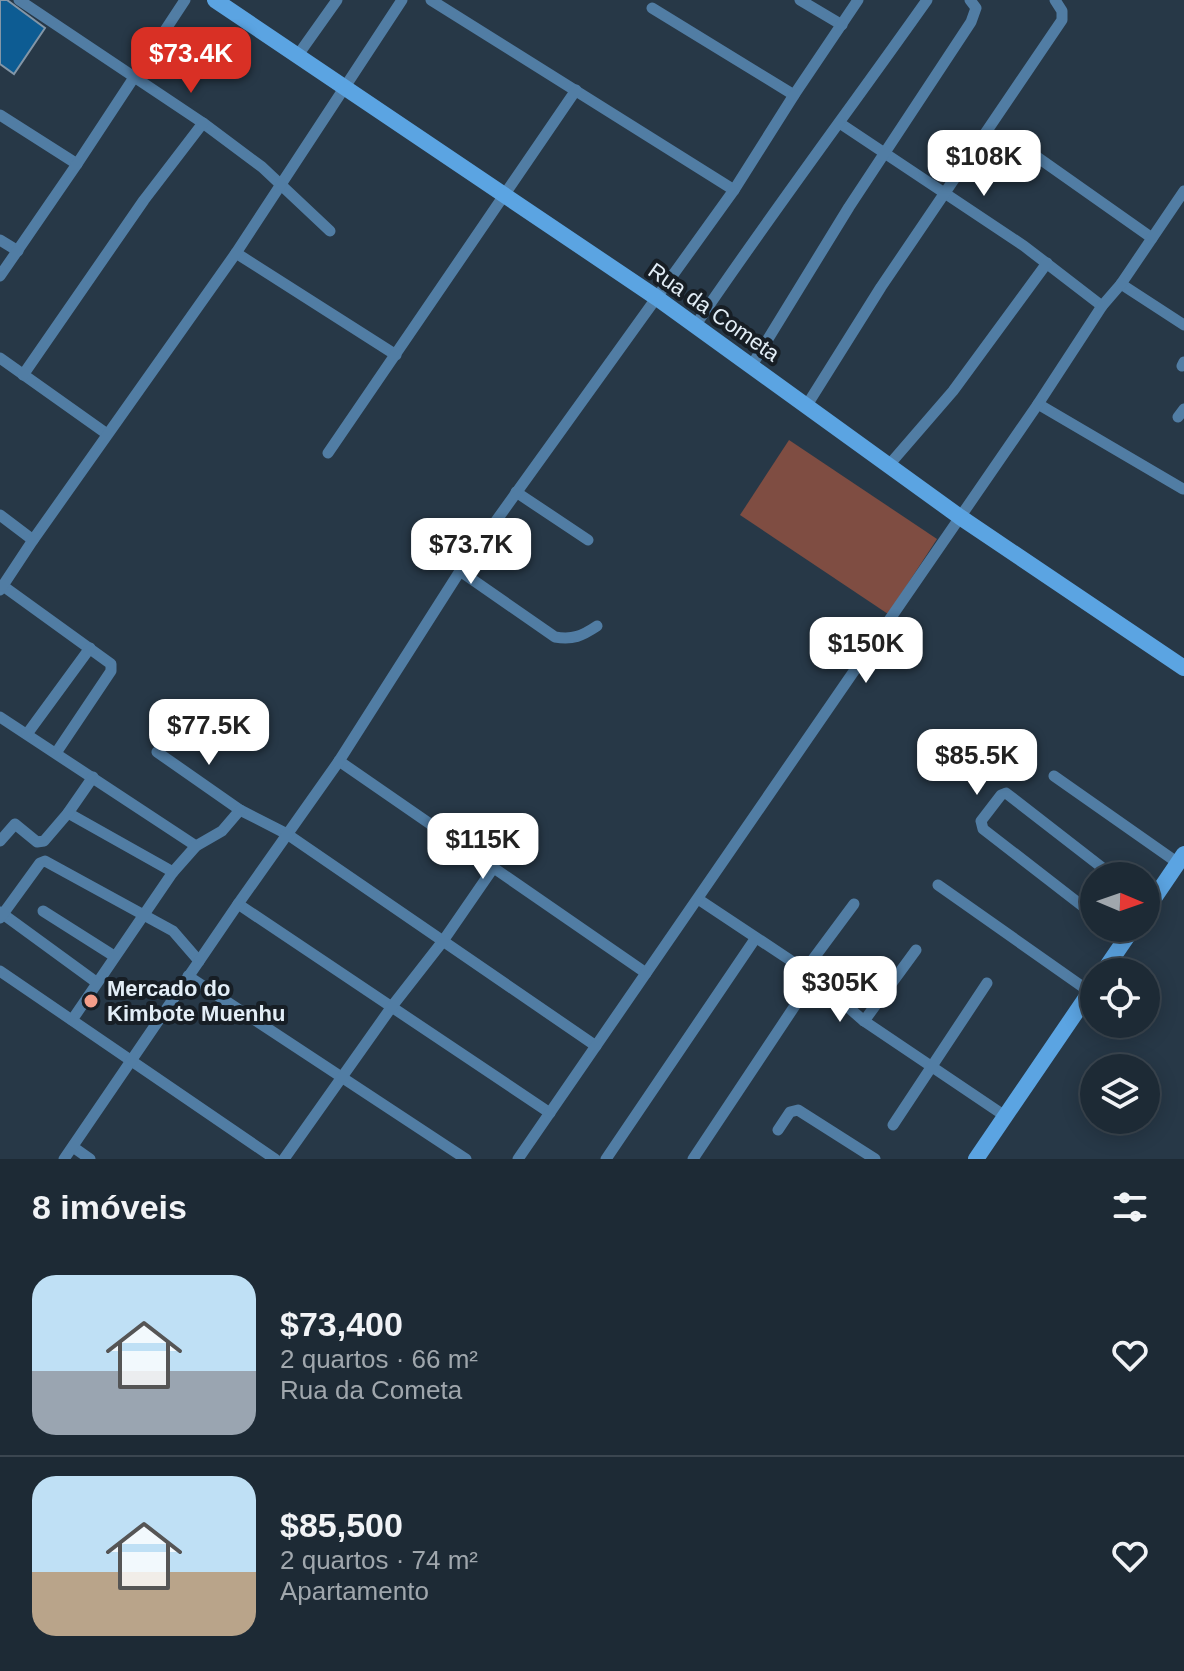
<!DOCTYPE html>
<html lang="pt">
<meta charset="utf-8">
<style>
body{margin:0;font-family:Helvetica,sans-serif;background:#25323d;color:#f1f3f6;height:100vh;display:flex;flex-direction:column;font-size:30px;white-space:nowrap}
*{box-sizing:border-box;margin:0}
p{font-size:26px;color:#a0a7ad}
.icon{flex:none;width:44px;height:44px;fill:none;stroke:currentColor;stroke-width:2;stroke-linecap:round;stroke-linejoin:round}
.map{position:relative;height:1159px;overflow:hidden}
.sheet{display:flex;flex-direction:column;background:#1d2a35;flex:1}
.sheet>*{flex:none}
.needle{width:52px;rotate:92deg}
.buttons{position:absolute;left:1080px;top:862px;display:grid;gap:16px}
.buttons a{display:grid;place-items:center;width:80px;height:80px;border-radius:50%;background:#1d2a35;box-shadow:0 4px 20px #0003,0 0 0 2px #3b4650;font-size:40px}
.price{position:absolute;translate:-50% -68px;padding:0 18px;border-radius:16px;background:#fff;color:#222;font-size:26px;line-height:52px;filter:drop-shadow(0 2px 4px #0008)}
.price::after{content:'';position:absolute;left:50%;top:48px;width:24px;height:18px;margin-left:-12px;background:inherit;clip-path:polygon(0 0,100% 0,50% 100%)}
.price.on{background:#d93025;color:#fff}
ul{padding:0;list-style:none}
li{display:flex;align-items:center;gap:24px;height:200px;padding:0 32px}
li+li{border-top:2px solid #3b4650}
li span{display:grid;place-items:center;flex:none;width:224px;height:160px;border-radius:24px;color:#555}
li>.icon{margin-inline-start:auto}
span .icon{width:96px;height:96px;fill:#fffc;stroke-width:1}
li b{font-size:34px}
h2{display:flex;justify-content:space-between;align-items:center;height:96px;padding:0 32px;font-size:34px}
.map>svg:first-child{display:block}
.green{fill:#7f4d42}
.building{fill:#0d5c93;stroke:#8396a7;stroke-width:2}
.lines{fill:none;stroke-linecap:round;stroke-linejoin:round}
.street{stroke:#517da4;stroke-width:11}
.secondary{stroke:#5ba4e2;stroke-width:16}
.poi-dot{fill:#f49e8a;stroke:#171e25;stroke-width:3}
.labels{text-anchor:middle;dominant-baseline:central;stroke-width:8;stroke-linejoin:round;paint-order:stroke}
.street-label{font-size:22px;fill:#e2edf6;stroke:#171e25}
.poi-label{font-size:22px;font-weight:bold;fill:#e2edf6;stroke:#171e25;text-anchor:start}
</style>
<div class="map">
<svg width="1184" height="1159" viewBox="0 0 1184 1159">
<rect width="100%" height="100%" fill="#273847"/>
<path class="green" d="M789,440L937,539L888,614L740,515Z"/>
<path class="building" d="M0,0H7L45,28L14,74L0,64Z"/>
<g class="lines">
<g class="street">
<path d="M19,0L203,123L262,167L330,231"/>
<path d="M431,0L734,190"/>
<path d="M800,0L842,25"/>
<path d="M652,8L794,95"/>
<path d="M298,55L337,0"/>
<path d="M0,115L77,164"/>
<path d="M841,124L1024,246L1102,306"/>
<path d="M1030,152L1152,238"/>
<path d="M0,240L18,251"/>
<path d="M236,253L396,355"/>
<path d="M0,276L77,164L185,0"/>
<path d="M1121,284L1184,325"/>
<path d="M695,326C770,215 850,109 927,0"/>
<path d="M0,358L107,434"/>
<path d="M752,365L849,207L971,22L976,8L970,0"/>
<path d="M1182,366L1184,362"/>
<path d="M23,375L144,200L203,123"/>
<path d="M1038,404L1183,489"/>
<path d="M807,405L881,287L1062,20V11L1055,0"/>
<path d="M1178,417L1184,409"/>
<path d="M328,453L576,90"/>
<path d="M889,465L953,391L1047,263"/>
<path d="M516,492L588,540"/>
<path d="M0,515L33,540"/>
<path d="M460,571L555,637C573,640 582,636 597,626"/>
<path d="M3,586L111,664V671L56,753"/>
<path d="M0,590L33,540L236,253L402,0"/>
<path d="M0,717L196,846"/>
<path d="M27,734L90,648"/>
<path d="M157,752L240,810L287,834L596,1046"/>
<path d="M339,761L646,973"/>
<path d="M1054,776L1178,863"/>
<path d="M68,813L173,872"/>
<path d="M0,841L15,824L37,842L44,841L68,813L93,777"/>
<path d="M938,885L1090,992"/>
<path d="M698,899L805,970L864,1021L1005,1116"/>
<path d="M238,904L550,1113"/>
<path d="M43,911L114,956"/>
<path d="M0,912L96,982"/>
<path d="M1094,915L983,829L981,821L1001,795L1006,793L1113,876"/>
<path d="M0,918L40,863L45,861L173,931L199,961"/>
<path d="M1110,928L1124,939"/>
<path d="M805,970L854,904"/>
<path d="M0,971L275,1159"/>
<path d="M188,976L466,1159"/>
<path d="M72,1020L173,872L196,846L222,831L240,810"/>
<path d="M864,1021L916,950"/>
<path d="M893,1125L987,983"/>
<path d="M778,1130L790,1112L798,1110L875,1159"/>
<path d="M73,1147L90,1159"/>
<path d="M64,1159L238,904L339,761L460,571L734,190L794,95L858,0"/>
<path d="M284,1159L393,1005L443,941L494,867"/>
<path d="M518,1159L1038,404L1102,306L1121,284L1184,191"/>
<path d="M606,1159L755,939"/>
<path d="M693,1159L814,977"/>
</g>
<g class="secondary">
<path d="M215,0L657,298L960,517L1184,668"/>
<path d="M1146,910L1184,854"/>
<path d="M1103,972L1133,928"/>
<path d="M976,1159L1094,986"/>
</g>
</g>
<circle class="poi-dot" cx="91" cy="1001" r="8"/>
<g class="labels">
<g class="street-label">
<text transform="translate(714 312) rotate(35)">Rua da Cometa</text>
</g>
<g class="poi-label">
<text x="107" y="988">Mercado do<tspan x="107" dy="25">Kimbote Muenhu</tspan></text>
</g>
</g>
</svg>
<div class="buttons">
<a><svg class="needle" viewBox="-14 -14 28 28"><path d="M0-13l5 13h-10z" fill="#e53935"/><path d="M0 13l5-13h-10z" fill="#a0a7ad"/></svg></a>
<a><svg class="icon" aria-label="locate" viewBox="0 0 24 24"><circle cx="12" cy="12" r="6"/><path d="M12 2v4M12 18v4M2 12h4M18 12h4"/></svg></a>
<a><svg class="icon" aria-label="layers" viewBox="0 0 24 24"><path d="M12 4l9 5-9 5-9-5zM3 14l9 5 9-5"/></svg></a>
</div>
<b class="price on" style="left:191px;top:95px">$73.4K</b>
<b class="price" style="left:984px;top:198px">$108K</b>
<b class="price" style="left:471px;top:586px">$73.7K</b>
<b class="price" style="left:866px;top:685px">$150K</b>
<b class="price" style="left:209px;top:767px">$77.5K</b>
<b class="price" style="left:977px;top:797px">$85.5K</b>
<b class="price" style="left:483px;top:881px">$115K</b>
<b class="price" style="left:840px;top:1024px">$305K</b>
</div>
<section class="sheet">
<h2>8 imóveis<svg class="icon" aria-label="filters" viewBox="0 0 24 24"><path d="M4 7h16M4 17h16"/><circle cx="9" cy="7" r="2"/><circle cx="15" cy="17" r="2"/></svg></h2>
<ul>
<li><span style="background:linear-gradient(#bfe0f5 60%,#9aa5b1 0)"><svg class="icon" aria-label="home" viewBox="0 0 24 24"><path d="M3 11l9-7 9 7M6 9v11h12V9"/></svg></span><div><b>$73,400</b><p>2 quartos · 66 m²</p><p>Rua da Cometa</p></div><svg class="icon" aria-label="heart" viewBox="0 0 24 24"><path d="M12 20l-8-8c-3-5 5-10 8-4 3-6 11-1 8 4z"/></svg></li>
<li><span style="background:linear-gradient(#bfe0f5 60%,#b9a48a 0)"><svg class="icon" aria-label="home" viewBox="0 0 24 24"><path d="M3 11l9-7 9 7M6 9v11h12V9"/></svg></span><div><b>$85,500</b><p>2 quartos · 74 m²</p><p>Apartamento</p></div><svg class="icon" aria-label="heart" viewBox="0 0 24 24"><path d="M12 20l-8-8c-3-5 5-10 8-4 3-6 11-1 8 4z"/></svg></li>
</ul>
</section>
